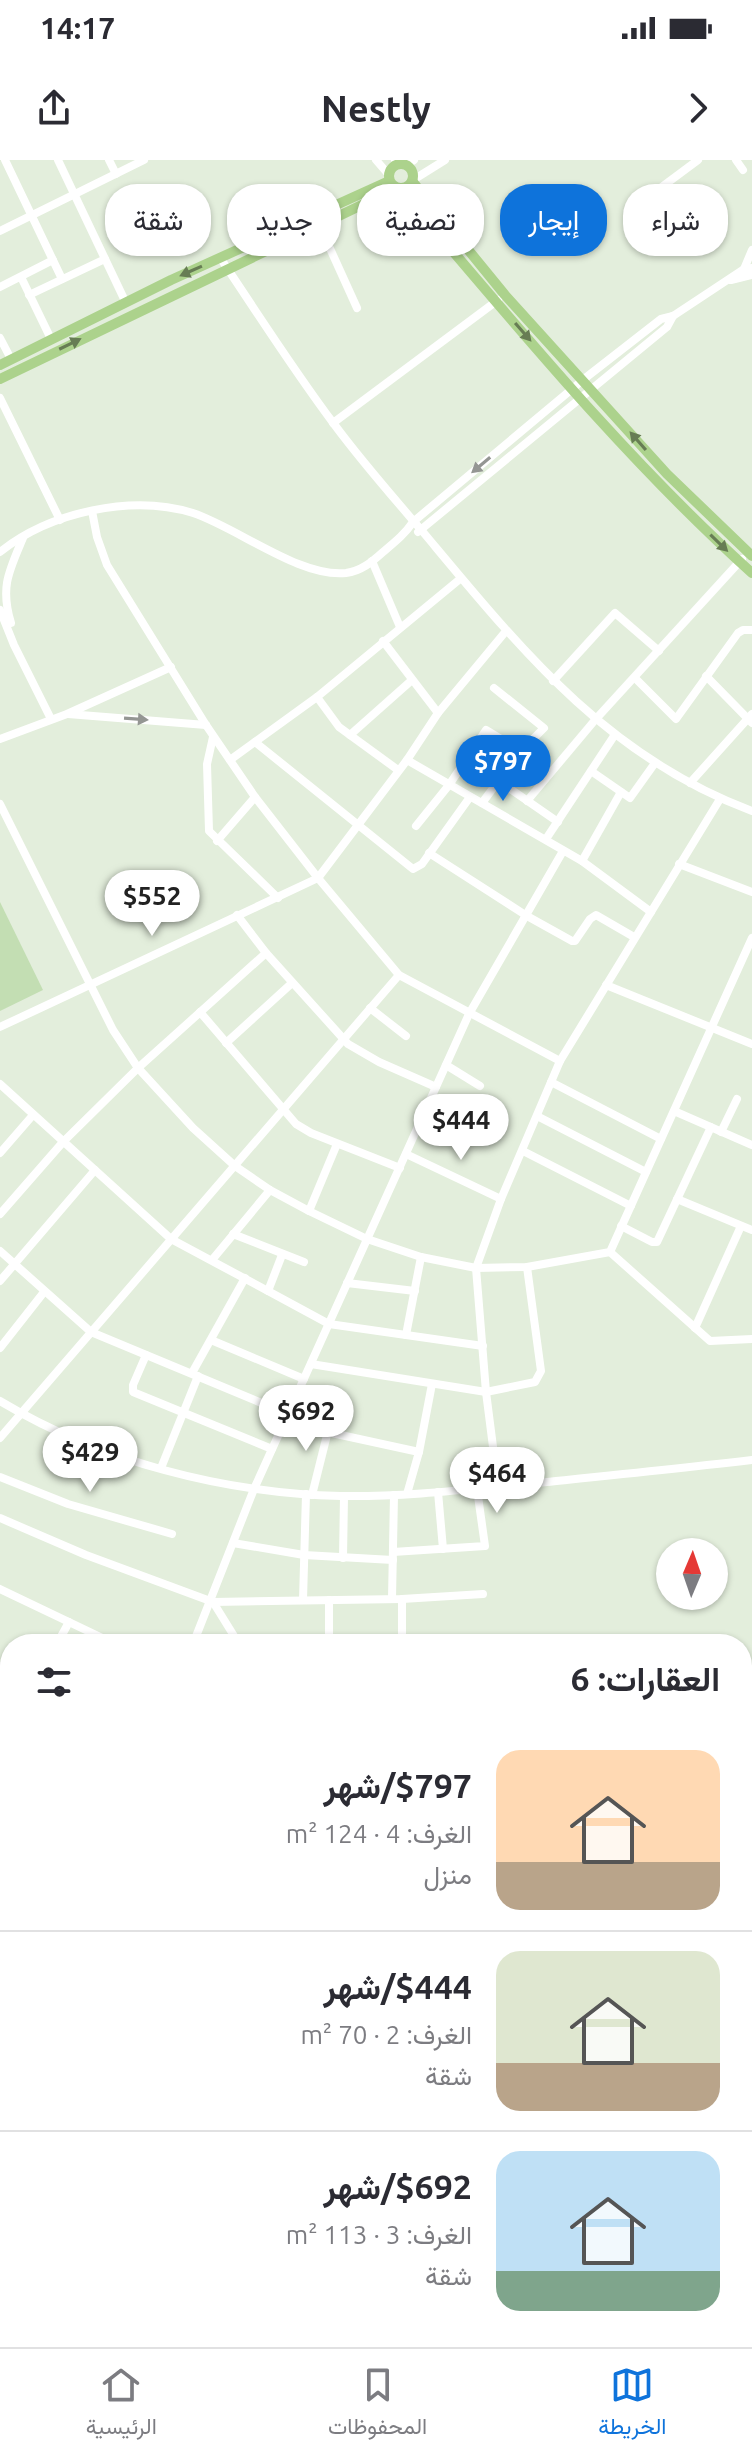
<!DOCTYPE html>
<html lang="ar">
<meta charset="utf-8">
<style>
body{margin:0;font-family:Ubuntu,Vazirmatn,sans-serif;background:#f7f7f7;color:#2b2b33;direction:rtl;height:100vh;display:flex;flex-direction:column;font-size:30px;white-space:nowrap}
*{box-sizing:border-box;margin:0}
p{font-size:26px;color:#7c7c81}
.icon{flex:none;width:44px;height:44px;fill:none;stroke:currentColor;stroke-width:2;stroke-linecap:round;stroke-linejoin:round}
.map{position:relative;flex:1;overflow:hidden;direction:ltr}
.drawer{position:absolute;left:0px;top:1474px;width:752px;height:714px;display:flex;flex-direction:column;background:#fff;border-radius:32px 32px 0 0;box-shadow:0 2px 6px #0004;direction:rtl}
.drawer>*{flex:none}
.banner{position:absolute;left:24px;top:24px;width:704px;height:72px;direction:rtl;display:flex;gap:16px}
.needle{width:52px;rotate:2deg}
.buttons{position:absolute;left:656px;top:1378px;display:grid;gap:16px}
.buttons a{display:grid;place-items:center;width:72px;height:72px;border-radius:50%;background:#fff;box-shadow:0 2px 6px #0004;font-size:40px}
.price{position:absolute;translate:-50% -68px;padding:0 18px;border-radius:28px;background:#fff;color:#222;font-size:26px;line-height:52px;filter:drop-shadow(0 2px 4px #0008)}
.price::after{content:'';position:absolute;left:50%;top:48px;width:24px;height:18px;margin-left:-12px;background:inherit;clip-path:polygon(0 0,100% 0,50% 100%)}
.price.selected{background:#0e73db;color:#fff}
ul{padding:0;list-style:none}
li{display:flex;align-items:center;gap:24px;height:200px;padding:0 32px}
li+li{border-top:2px solid #e1e1e2}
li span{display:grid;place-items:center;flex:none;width:224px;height:160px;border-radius:24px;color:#555}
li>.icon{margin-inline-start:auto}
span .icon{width:96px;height:96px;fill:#fffc;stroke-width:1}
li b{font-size:34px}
h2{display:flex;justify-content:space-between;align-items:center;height:96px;padding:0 32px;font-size:34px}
.pill{padding:0 28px;border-radius:32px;background:#fff;box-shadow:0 2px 6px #0004;font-size:28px;line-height:72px}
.pill.selected{background:#0e73db;color:#fff}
.status{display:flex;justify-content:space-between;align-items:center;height:56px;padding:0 40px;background:#fff;direction:ltr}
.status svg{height:22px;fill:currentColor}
header{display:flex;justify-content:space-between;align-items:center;height:104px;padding:0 32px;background:#fff;font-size:36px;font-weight:700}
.tabs{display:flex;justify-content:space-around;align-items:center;height:112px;border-top:2px solid #e1e1e2;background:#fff;font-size:22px;color:#7c7c81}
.tabs a{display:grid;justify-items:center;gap:4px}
.tabs .selected{color:#0e73db}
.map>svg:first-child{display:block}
.garden{fill:#c3deb3}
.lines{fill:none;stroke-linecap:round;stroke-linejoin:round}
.minor{stroke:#fff;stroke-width:8}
.major{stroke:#acd28c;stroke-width:10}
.oneway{fill:#677d54}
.oneway2{fill:#949693}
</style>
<div class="status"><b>14:17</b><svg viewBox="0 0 49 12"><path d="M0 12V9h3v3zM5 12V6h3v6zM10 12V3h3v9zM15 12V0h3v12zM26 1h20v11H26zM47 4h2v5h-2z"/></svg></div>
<header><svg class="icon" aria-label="forward" viewBox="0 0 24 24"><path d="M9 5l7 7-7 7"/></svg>Nestly<svg class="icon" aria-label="share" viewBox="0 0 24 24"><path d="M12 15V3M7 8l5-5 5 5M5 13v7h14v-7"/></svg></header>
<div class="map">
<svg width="752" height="2187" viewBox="0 0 752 2187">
<rect width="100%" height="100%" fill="#e3eedc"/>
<path class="garden" d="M0,742L43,830L0,851Z"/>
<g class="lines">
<g class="minor">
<path d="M5,0L62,119"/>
<path d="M58,0L126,143"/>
<path d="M109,0L116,14"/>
<path d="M376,0L389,15"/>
<path d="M395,0L398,4"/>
<path d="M736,0L743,10"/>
<path d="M406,5L414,0"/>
<path d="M413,20L445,0"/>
<path d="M651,35L698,0"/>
<path d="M318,62L357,148"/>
<path d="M0,71L144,0"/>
<path d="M221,99C258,154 294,211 334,264C362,302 393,337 423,372C520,488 605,596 752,651"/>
<path d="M744,109L752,90"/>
<path d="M21,117L51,179"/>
<path d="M731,120L752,115"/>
<path d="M0,127L53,100"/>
<path d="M29,135L105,99"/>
<path d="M0,178L11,199"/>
<path d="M0,238L60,360"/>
<path d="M333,263L498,140"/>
<path d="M92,351L97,377L107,405L206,565L255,637L318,718L399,815L560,901"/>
<path d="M418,372L667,167L673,156"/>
<path d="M0,392C50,352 132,334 193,353C238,368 300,418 346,413C361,411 372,402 383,392C395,382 405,374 413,362L584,219L661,159L673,156L744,109L752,108"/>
<path d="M372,401L400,467"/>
<path d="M0,450L14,485L51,559"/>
<path d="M11,463C0,427 9,411 23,378"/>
<path d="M383,481L438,553"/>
<path d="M706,516L752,563"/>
<path d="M635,518L676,559L738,473L743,470H752"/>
<path d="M553,521L615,453L659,491"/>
<path d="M317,537L339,567L398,610"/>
<path d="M68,554L206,565"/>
<path d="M350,575L412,520"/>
<path d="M213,577L207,604L209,671L278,738"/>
<path d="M0,579L67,554L171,507"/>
<path d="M255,582L413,709L422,704L470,637"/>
<path d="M467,599L558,662"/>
<path d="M230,600L317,537L460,419"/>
<path d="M407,600L582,701L651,752"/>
<path d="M591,611L630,638L655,603"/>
<path d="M690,623L752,554"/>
<path d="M527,641L595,560L742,399"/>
<path d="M482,643L521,591L544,568L494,528"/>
<path d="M0,644L113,870L138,908L193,968L235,1006L270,1030L309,1051L367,1079L421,1097L476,1108L527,1107L610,1092L752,778"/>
<path d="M416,666L449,625L486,570L521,591"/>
<path d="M546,679L614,576"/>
<path d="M217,681L255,637"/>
<path d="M429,693L527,756L572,781H575L590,759L596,755L634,777"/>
<path d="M582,701L621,632"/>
<path d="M679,704L752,732"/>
<path d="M237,755L266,793L348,884L379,902L436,927"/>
<path d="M606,825L752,884"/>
<path d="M370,848L406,876"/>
<path d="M200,852L296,964L311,973L400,1008"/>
<path d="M0,867L318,718L407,600L438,553L506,471"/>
<path d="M226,883L292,823"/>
<path d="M446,905L480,926"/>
<path d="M551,922L661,979"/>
<path d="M0,924L171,1079L268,1131L329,1164L483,1186"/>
<path d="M674,951L752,985"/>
<path d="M537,956L646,1012"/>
<path d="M721,972L737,939"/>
<path d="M523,991L631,1046"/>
<path d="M0,993L33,955"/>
<path d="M406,994L501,1039"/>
<path d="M677,1039L752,1070"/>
<path d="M309,1051L337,984"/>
<path d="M0,1054L63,982L138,908L266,793"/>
<path d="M621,1066L652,1082H657L711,967"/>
<path d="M233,1074L304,1102"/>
<path d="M0,1091L91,1172L288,1254"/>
<path d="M610,1092L710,1181L752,1179"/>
<path d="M212,1100L270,1030"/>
<path d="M0,1121L95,1010"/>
<path d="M347,1123L415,1131"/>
<path d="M268,1131L282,1095"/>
<path d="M695,1168L741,1066"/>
<path d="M406,1175L421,1097"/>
<path d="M211,1180L304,1219"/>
<path d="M0,1188L44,1132"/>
<path d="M146,1195L133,1225V1232L272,1289"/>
<path d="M311,1204L486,1232L535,1222L541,1211L527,1107"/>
<path d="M192,1213L245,1118"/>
<path d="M0,1241C102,1302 224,1333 341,1336C410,1337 479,1328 547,1322C615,1315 684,1308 752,1300"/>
<path d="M327,1272L419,1292"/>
<path d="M0,1278L399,815"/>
<path d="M161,1308L198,1216"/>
<path d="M0,1317L68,1344L172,1374"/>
<path d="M498,1326L486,1232L476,1108L501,1039L560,901L720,639"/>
<path d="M438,1332L443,1389"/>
<path d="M407,1334L419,1292L432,1224"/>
<path d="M312,1335L331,1259"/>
<path d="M0,1358L86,1395L213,1442L402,1439L483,1434"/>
<path d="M233,1383L304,1395L393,1400"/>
<path d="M393,1392L485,1386L477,1329"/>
<path d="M343,1398L344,1336"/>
<path d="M0,1429L115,1484"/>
<path d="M392,1439L394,1335"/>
<path d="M402,1439V1483"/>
<path d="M303,1440L306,1334"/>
<path d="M329,1440V1483"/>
<path d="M213,1442L239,1484"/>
<path d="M57,1484L69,1462"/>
<path d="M193,1484L254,1329L469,854L563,691"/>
<path d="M260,1484L445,1479"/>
<path d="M0,1506L10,1511"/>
<path d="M0,1556L10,1560"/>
<path d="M0,1613L10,1616"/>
<path d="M0,1691L10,1693"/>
<path d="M0,2050L10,2054"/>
<path d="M34,2187L39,2178"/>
<path d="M226,2187L228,2178"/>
<path d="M289,2187L290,2178"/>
</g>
<g class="major">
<circle cx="401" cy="16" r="12"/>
<path d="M412,21L505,135L667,314L752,396"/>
<path d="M399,28C512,160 623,297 752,413"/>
<path d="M0,205L171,120L389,21"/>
<path d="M0,219L397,28"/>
</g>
</g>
<defs><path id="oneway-solid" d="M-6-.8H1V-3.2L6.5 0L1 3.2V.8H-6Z" transform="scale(2)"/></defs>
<g class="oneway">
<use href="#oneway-solid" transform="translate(191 111) rotate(156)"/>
<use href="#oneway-solid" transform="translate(523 172) rotate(49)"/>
<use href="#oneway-solid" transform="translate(70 184) rotate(-26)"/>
<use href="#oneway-solid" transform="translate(638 281) rotate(-131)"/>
<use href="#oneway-solid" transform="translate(719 383) rotate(44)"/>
</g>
<g class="oneway2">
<use href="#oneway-solid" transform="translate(481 305) rotate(140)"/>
<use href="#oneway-solid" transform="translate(136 559) rotate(4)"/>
</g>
</svg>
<div class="buttons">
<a><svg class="needle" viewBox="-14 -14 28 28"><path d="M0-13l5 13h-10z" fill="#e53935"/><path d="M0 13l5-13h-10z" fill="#7c7c81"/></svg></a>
</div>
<b class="price selected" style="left:503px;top:643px">$797</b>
<b class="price" style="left:152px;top:778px">$552</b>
<b class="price" style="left:461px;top:1002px">$444</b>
<b class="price" style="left:306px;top:1293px">$692</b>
<b class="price" style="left:90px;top:1334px">$429</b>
<b class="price" style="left:497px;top:1355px">$464</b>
<div class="banner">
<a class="pill">شراء</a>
<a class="pill selected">إيجار</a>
<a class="pill">تصفية</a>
<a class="pill">جديد</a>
<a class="pill">شقة</a>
</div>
<section class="drawer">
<h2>العقارات: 6<svg class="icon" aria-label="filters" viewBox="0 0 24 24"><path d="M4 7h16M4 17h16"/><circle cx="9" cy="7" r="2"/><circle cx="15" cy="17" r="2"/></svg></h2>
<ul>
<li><span style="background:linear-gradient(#ffd9b3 70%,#b9a48a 0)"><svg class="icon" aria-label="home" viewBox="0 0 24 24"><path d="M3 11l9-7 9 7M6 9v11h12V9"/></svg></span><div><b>$797/شهر</b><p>الغرف: 4 · 124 m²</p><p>منزل</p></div></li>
<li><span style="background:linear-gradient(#dfe7d0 70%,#b9a48a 0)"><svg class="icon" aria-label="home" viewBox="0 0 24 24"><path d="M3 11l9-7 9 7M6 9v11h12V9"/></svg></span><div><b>$444/شهر</b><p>الغرف: 2 · 70 m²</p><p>شقة</p></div></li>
<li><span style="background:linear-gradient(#bfe0f5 75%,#7fa58c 0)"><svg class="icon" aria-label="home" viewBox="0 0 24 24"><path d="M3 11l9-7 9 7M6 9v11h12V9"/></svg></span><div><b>$692/شهر</b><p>الغرف: 3 · 113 m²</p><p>شقة</p></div></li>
</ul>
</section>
</div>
<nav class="tabs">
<a class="selected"><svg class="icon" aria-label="map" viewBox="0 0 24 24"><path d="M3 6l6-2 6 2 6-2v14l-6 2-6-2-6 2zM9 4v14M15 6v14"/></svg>الخريطة</a>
<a><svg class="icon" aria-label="saved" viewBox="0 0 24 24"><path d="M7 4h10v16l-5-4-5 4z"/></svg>المحفوظات</a>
<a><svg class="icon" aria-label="home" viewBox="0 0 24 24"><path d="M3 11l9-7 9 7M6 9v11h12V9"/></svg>الرئيسية</a>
</nav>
